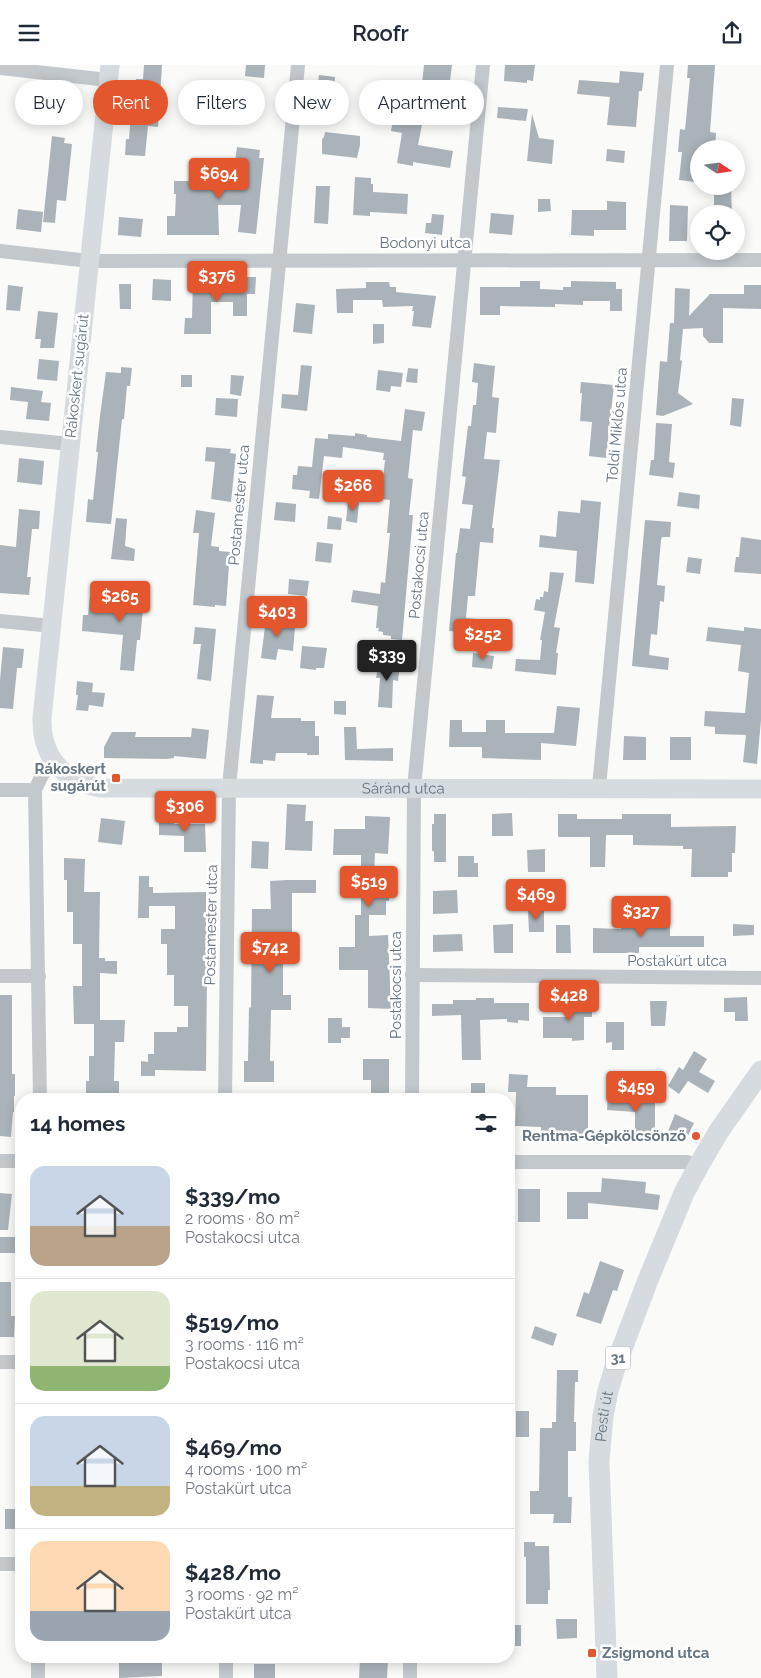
<!DOCTYPE html>
<meta charset="utf-8">
<style>
body{margin:0;font-family:Raleway,sans-serif;background:#f2f2f3;color:#1f2937;height:100vh;display:flex;flex-direction:column;font-size:19px;white-space:nowrap}
*{box-sizing:border-box;margin:0}
p{font-size:16px;color:#747a83}
.icon{flex:none;width:28px;height:28px;fill:none;stroke:currentColor;stroke-width:2;stroke-linecap:round;stroke-linejoin:round}
.map{position:relative;flex:1;overflow:hidden}
.sheet{position:absolute;left:15px;top:1028px;width:500px;height:570px;display:flex;flex-direction:column;background:#fff;border-radius:20px;box-shadow:0 2px 12px #0003}
.sheet>*{flex:none}
.guide{position:absolute;left:15px;top:15px;width:500px;height:45px;display:flex;gap:10px}
.needle{width:32px;rotate:103deg}
.buttons{position:absolute;left:690px;top:75px;display:grid;gap:10px}
.buttons a{display:grid;place-items:center;width:55px;height:55px;border-radius:50%;background:#fff;box-shadow:0 2px 12px #0003;font-size:25px}
.price{position:absolute;translate:-50% -42px;padding:0 11px;border-radius:5px;background:#e4572e;color:#fff;font-size:16px;line-height:32px;filter:drop-shadow(0 1px 2px #0008)}
.price::after{content:'';position:absolute;left:50%;top:30px;width:15px;height:11px;margin-left:-8px;background:inherit;clip-path:polygon(0 0,100% 0,50% 100%)}
.price.active{background:#222;color:#fff}
ul{padding:0;list-style:none}
li{display:flex;align-items:center;gap:15px;height:125px;padding:0 15px}
li+li{border-top:1px solid #e0e1e3}
li span{display:grid;place-items:center;flex:none;width:140px;height:100px;border-radius:15px;color:#555}
li>.icon{margin-inline-start:auto}
span .icon{width:60px;height:60px;fill:#fffc;stroke-width:1}
li b{font-size:21px}
h2{display:flex;justify-content:space-between;align-items:center;height:60px;padding:0 15px;font-size:21px}
.tag{padding:0 18px;border-radius:22px;background:#fff;box-shadow:0 2px 12px #0003;font-size:18px;line-height:45px}
.tag.active{background:#e4572e;color:#fff}
header{display:flex;justify-content:space-between;align-items:center;height:65px;padding:0 15px;background:#fff;font-size:22px;font-weight:600}
.map>svg:first-child{display:block}
.building{fill:#aab3b9}
.lines{fill:none;stroke-linecap:round;stroke-linejoin:round}
.street{stroke:#c3c8cc;stroke-width:14}
.secondary{stroke:#d6dbdf;stroke-width:19}
.primary{stroke:#d6dbdf;stroke-width:21}
.poi-dot{fill:#e4572e;stroke:#fff;stroke-width:2}
.labels{text-anchor:middle;dominant-baseline:central;stroke-width:5;stroke-linejoin:round;paint-order:stroke}
.shield{fill:#fff;stroke:#939fa8;stroke-width:1}
.shield-label{font-size:14px;font-weight:bold;fill:#657683}
.street-label{font-size:15px;fill:#657683;stroke:#fff}
.poi-label{font-size:15px;font-weight:bold;fill:#657683;stroke:#fff;text-anchor:end}
</style>
<header><svg class="icon" aria-label="menu" viewBox="0 0 24 24"><path d="M4 6h16M4 12h16M4 18h16"/></svg>Roofr<svg class="icon" aria-label="share" viewBox="0 0 24 24"><path d="M12 15V3M7 8l5-5 5 5M5 13v7h14v-7"/></svg></header>
<div class="map">
<svg width="761" height="1613" viewBox="0 0 761 1613">
<rect width="100%" height="100%" fill="#fafaf8"/>
<g class="building">
<path d="M144,0H162L158,62L148,61L145,91L125,90L126,74H129L132,34L126,33L127,15L136,16V14H143Z"/>
<path d="M246,0H265L264,13L245,11Z"/>
<path d="M424,0H452L448,32L421,29Z"/>
<path d="M505,0H535L533,16L527,15V18L504,16Z"/>
<path d="M688,0H715L710,67L716,68L715,84H699L695,117L679,115L682,87H678L680,64L685,65L690,13H687Z"/>
<path d="M620,6L644,8L642,26H639L636,62L607,60L610,32L577,29L579,15L619,18Z"/>
<path d="M319,10L335,12L332,53L314,52Z"/>
<path d="M238,27L251,29L250,43L237,42Z"/>
<path d="M57,30L76,32L74,49L55,47Z"/>
<path d="M391,35L406,38L403,50L388,47Z"/>
<path d="M498,42L528,44L526,56L497,53Z"/>
<path d="M394,49L423,55L418,80L453,86L450,103L413,97V101L397,98L402,68L391,66Z"/>
<path d="M532,49L539,73L554,75L552,99L527,96Z"/>
<path d="M325,67L360,71V80L357,93L322,89V74L324,72Z"/>
<path d="M52,71L65,73L64,78L72,79L66,136L57,135L55,158L43,157Z"/>
<path d="M237,82L260,85L259,93H264L256,169L238,167L241,140H218L219,170H167V151H175L176,129H174V116H193V118L239,117L241,97H235Z"/>
<path d="M607,84L625,86L624,98L606,96Z"/>
<path d="M355,112L371,113V119H373V127L408,129L407,149L370,147V151L353,150Z"/>
<path d="M316,121H330L328,159L314,158Z"/>
<path d="M714,123H731L732,149H714Z"/>
<path d="M538,134H550L551,146L538,147Z"/>
<path d="M607,136L626,137V165H594V171L571,170L572,145H607Z"/>
<path d="M670,140L688,141L687,176H669Z"/>
<path d="M18,144L43,147L41,167L16,164Z"/>
<path d="M491,148L514,150L512,170L489,168Z"/>
<path d="M432,149L444,150L442,170L425,168L426,158H431Z"/>
<path d="M119,152L143,154L141,172L118,170Z"/>
<path d="M243,212H256L255,229H247V251H233V237H211V269H184L185,253H192L193,217H219V224H232V216L243,217Z"/>
<path d="M153,214L171,215V236L152,235Z"/>
<path d="M520,216H540V224L563,225V222H571V216L616,217V224H622V246H610V236H583V240L555,239V242L500,241V250H480V222H520Z"/>
<path d="M366,217H389L390,222H396V227L436,231L431,263L412,261L414,246H412L413,241L383,242L382,235H353V248H337L336,224L366,223Z"/>
<path d="M119,219H131V244H120Z"/>
<path d="M8,220L23,222L20,246L6,245Z"/>
<path d="M744,220H761V244L723,243V278H709L703,271V263L683,264L680,295L682,296L678,328L693,339L663,351L656,350L660,296L667,297L670,258H674L675,223L690,224L689,251L710,229H744Z"/>
<path d="M296,238L315,240L312,269L293,267Z"/>
<path d="M38,246L58,248L54,283H40L41,274H35Z"/>
<path d="M373,259H384V278L373,279Z"/>
<path d="M39,294L59,296L57,316L37,314Z"/>
<path d="M474,298L495,301L492,332L499,333L496,368L487,367L484,394L500,395L492,463H494L493,478L480,477L475,531H468L466,553L497,556L496,570L449,566L456,488H457L460,463L470,464L473,440L462,439L466,412L462,411L468,361H471L473,340H476L478,318L472,317Z"/>
<path d="M301,300L312,301L307,346L281,343L282,329L298,330Z"/>
<path d="M121,302L132,303L130,321H127L124,354H122L111,459L86,457L88,434L93,435L98,387H96L100,351L106,307L121,308Z"/>
<path d="M408,303L418,304L417,318L406,317Z"/>
<path d="M378,305L403,308L401,322L391,321L390,327L376,325Z"/>
<rect x="181" y="310" width="11" height="12"/>
<path d="M231,310L244,311L241,331L230,329Z"/>
<path d="M581,317L614,320L606,393L589,391L592,357L580,356L582,328H580Z"/>
<path d="M11,322L43,326L41,337L51,338L49,356L26,354L28,337L10,335Z"/>
<path d="M216,333L238,334L237,352L215,350Z"/>
<path d="M732,333L744,334L741,362L730,360Z"/>
<path d="M405,344L425,347L422,366L413,365L408,413L413,414L409,450H413L402,575L391,574V571L383,570V567L378,566L379,563H376L378,541L351,537L353,525L380,529L381,517L385,518L390,468H387L390,435L381,434L385,395H383L384,388L343,382L342,393L324,391L319,434L309,433L310,426L292,424L293,410H297L298,401L312,402L315,373L328,374V369L355,371V368L367,370V372L401,376Z"/>
<path d="M656,358L672,359L669,397L675,398L673,413L649,410L651,395H654Z"/>
<path d="M206,382L231,384L230,388L236,389L231,437L211,434L215,397L205,396Z"/>
<path d="M19,393L44,396L42,420L17,417Z"/>
<path d="M679,427L700,430L699,444L677,441Z"/>
<path d="M581,435L601,437L594,519L575,517L577,486L539,482L540,470L556,472L558,446L580,448Z"/>
<path d="M276,437L296,439L295,457L274,455Z"/>
<path d="M348,437L359,438L357,458L346,456Z"/>
<path d="M19,444L40,446L39,464H32L27,512H31L29,530L0,528V480L16,482Z"/>
<path d="M196,445L215,448L211,481L219,482V486L230,487L226,541L215,540V542L193,540L199,468H193Z"/>
<path d="M328,451L342,453L341,465L327,464Z"/>
<path d="M116,453L127,454L125,481L135,484L134,496L111,494Z"/>
<path d="M645,455L671,457L670,472H662L661,475L657,520L665,521L664,537L660,536L657,570L651,569L649,590L669,593L668,605L632,601Z"/>
<path d="M741,472L761,475V509L734,507L736,492H739Z"/>
<path d="M317,477L333,479L331,498L315,496Z"/>
<path d="M688,492L702,494L700,509L686,507Z"/>
<path d="M550,507L564,508L554,562L560,563L556,588H558L556,610L515,606L516,594L540,595L542,575H540L545,547L534,545L536,534L540,535V532H543L544,526L548,527Z"/>
<path d="M289,514L309,516L307,531L288,529Z"/>
<path d="M115,524L142,528V534H144L140,575H137L134,606L120,605L123,570L82,566L83,550H88L90,531L96,545L113,547Z"/>
<path d="M266,554L288,556L287,561L295,562L293,586L278,584L276,595L261,593Z"/>
<path d="M195,562L216,564L211,616L197,614L201,579H193Z"/>
<path d="M708,562L744,566V562L761,564V655L757,699L743,697L746,670L715,669V662L704,661L705,646L745,648L749,608L738,606L741,580L706,576Z"/>
<path d="M302,581L327,583L324,603H316V605L300,603Z"/>
<path d="M3,582L24,584L22,603H17L13,644L0,643V615Z"/>
<path d="M473,588L494,591L492,604L472,602Z"/>
<path d="M379,596L400,599L398,616L393,615L392,643L378,642L380,613H376Z"/>
<path d="M77,616L93,618L92,627L105,628L103,642L89,640L88,646L76,645L78,630H76Z"/>
<path d="M257,630L274,631L271,653H301V656H315V671H319V690H307V688H276L275,696L263,695V699L250,698Z"/>
<path d="M334,636H346V650L334,649Z"/>
<path d="M557,641L580,643L576,681L541,678V695L482,693V682H449L450,655H462V667H486V655H505V668H554Z"/>
<path d="M344,662H356L357,684L393,683V696L345,695Z"/>
<path d="M192,663L209,665L206,694L174,691V693L167,694L104,693V682L112,667H136L135,672H191Z"/>
<path d="M624,671L646,672V695H623Z"/>
<rect x="670" y="672" width="21" height="23"/>
<path d="M287,739L306,740L305,756H313L312,786L285,785Z"/>
<path d="M512,748L513,771H492V749Z"/>
<path d="M434,749H446V797H434V786H432V759H434Z"/>
<path d="M558,749H577V754H622V749H671V762L736,761L735,788H732V807H728V812H691L692,784H683V781L633,780V770H606L605,802H590V772H558Z"/>
<path d="M159,750H174V759H205L206,787H184V771L159,770Z"/>
<path d="M365,751L390,752L388,789L375,788L374,811H390L389,836H386V850H361H369V871L388,870L391,944L368,943V905H339V882H355V850H361V790H333L334,764H365Z"/>
<path d="M101,753L125,756L122,780L98,777Z"/>
<path d="M252,776L269,777L268,804L251,803Z"/>
<path d="M545,784V807H528L527,785Z"/>
<path d="M458,791H474V798H478V812H458Z"/>
<path d="M64,793L85,794L84,827H100L99,893H105V896H117V909L100,908V955H125L124,977H115L114,1016H119V1034H86V1016H89V991H94V959H74L73,921H82V879H73V847H67V815H64Z"/>
<path d="M139,811H149V822H153V828L206,827V862L208,863V888H209V911H207L206,1006L155,1005V1011H141V996L148,997V989H154V967H177V962H188V941H174V910H167V879H161V864H175V841H149V853H138Z"/>
<path d="M287,815H316V828H292V879H283V930H291V945H271L270,996H274V1017H244V996H248L249,942L251,943L252,844H271L270,816Z"/>
<path d="M457,825L458,848L433,849V826Z"/>
<path d="M528,846H544V867H529Z"/>
<path d="M653,852L670,853V871H704V882H639V888H593V863L621,864V860L653,861Z"/>
<path d="M513,859V888H494L493,860Z"/>
<path d="M733,859L754,860V870L733,871Z"/>
<path d="M556,860H570L571,888H556Z"/>
<path d="M462,869L463,886L433,887V870Z"/>
<path d="M0,930H12V1009H15V1031H14V1047H13L11,1072L0,1071Z"/>
<path d="M747,932L748,956H735V947H724V933Z"/>
<path d="M476,933H494V938H529V956L518,955V958L507,957V954L480,955L481,995H462L461,950L432,951V939H453V935H476Z"/>
<path d="M572,933H592V952H584V975L572,976V973H543V952H572Z"/>
<path d="M650,936H667L665,961H651Z"/>
<path d="M328,953H342V962H350V973H341V978H328Z"/>
<path d="M606,957H624V985H612V977L606,978Z"/>
<path d="M694,986L707,994L699,1007L715,1016L708,1028L688,1016L679,1029L668,1021L679,1002L683,1005Z"/>
<path d="M363,994H389V1034H371V1015H363Z"/>
<path d="M509,1009L528,1010L527,1022H556V1030H588V1071H541V1062L515,1061L516,1027H508Z"/>
<rect x="471" y="1018" width="14" height="14"/>
<path d="M608,1029L624,1030V1035H655V1072H635V1047L607,1045Z"/>
<path d="M675,1049L694,1058L685,1077L667,1069Z"/>
<path d="M602,1113L646,1117L645,1128L660,1130L658,1145L588,1138V1154H567V1127H601Z"/>
<rect x="518" y="1124" width="22" height="33"/>
<path d="M0,1128L12,1129L8,1165H0Z"/>
<rect x="0" y="1172" width="18" height="16"/>
<path d="M600,1196L624,1205L617,1226L613,1225L601,1259L576,1251L584,1227L589,1229Z"/>
<path d="M0,1217H11V1251H15L14,1272H0Z"/>
<path d="M535,1261L557,1269L553,1281L531,1273Z"/>
<path d="M557,1305H578V1317H575L574,1357H576V1386H568V1432H572L571,1458H553L554,1449H530V1426H539L540,1363H552V1357H556Z"/>
<rect x="516" y="1346" width="13" height="26"/>
<rect x="5" y="1444" width="14" height="20"/>
<path d="M524,1477H535V1481H549L550,1525H548V1539H526V1492H524Z"/>
<path d="M556,1554H577V1573L557,1574Z"/>
<rect x="509" y="1560" width="12" height="21"/>
<path d="M360,1593L388,1595L387,1613H359Z"/>
<path d="M147,1594H162V1611L119,1613V1596H147Z"/>
<rect x="254" y="1599" width="21" height="14"/>
</g>
<g class="lines">
<g class="street">
<path d="M0,3L108,15"/>
<path d="M0,186L89,196L761,195"/>
<path d="M0,372L70,379"/>
<path d="M0,556L52,561"/>
<path d="M599,722L667,0"/>
<path d="M0,725H35"/>
<path d="M412,910L761,913"/>
<path d="M0,911H39"/>
<path d="M40,1034L35,725L42,710L54,697"/>
<path d="M225,1034L229,722L298,0"/>
<path d="M412,1034L414,723L483,0"/>
<path d="M0,1096H21"/>
<path d="M509,1097H687L699,1100"/>
<path d="M0,1297H21"/>
<path d="M0,1499H21"/>
<path d="M226,1591V1613"/>
<path d="M38,1613V1591"/>
<path d="M410,1613V1591"/>
</g>
<path class="secondary" id="s1" d="M110,0L42,653C41,692 62,715 100,723L761,724"/>
<path class="primary" id="s2" d="M607,1613L599,1396L603,1351L608,1326L615,1302L648,1215L684,1128L699,1100L719,1066L761,1006"/>
</g>
<g class="poi-dot">
<rect x="111" y="708" width="10" height="10" rx="2.5"/>
<circle cx="696" cy="1071" r="5"/>
<rect x="587" y="1583" width="10" height="10" rx="2.5"/>
</g>
<g class="labels">
<rect class="shield" x="605.5" y="1281.5" width="25" height="23" rx="4"/>
<g class="shield-label">
<text x="618" y="1293">31</text>
</g>
<g class="street-label">
<text x="425" y="178">Bodonyi utca</text>
<text transform="translate(77 311) rotate(-84)">Rákoskert sugárút</text>
<text transform="translate(617 360) rotate(-85)">Toldi Miklós utca</text>
<text transform="translate(239 440) rotate(-85)">Postamester utca</text>
<text transform="translate(419 500) rotate(-85)">Postakocsi utca</text>
<text stroke="none"><textPath href="#s1" startOffset="1060">Sáránd utca</textPath></text>
<text transform="translate(211 860) rotate(-89)">Postamester utca</text>
<text x="677" y="896">Postakürt utca</text>
<text transform="translate(396 920) rotate(-90)">Postakocsi utca</text>
<text stroke="none"><textPath href="#s2" startOffset="262">Pesti út</textPath></text>
</g>
<g class="poi-label">
<text x="106" y="704">Rákoskert<tspan x="106" dy="17">sugárút</tspan></text>
<text x="686" y="1071">Rentma-Gépkölcsönző</text>
<text x="602" y="1588" text-anchor="start">Zsigmond utca</text>
</g>
</g>
</svg>
<div class="buttons">
<a><svg class="needle" viewBox="-14 -14 28 28"><path d="M0-13l5 13h-10z" fill="#e53935"/><path d="M0 13l5-13h-10z" fill="#747a83"/></svg></a>
<a><svg class="icon" aria-label="locate" viewBox="0 0 24 24"><circle cx="12" cy="12" r="6"/><path d="M12 2v4M12 18v4M2 12h4M18 12h4"/></svg></a>
</div>
<b class="price" style="left:219px;top:135px">$694</b>
<b class="price" style="left:217px;top:238px">$376</b>
<b class="price" style="left:353px;top:447px">$266</b>
<b class="price" style="left:120px;top:558px">$265</b>
<b class="price" style="left:277px;top:573px">$403</b>
<b class="price" style="left:483px;top:596px">$252</b>
<b class="price active" style="left:387px;top:617px">$339</b>
<b class="price" style="left:185px;top:768px">$306</b>
<b class="price" style="left:369px;top:843px">$519</b>
<b class="price" style="left:536px;top:856px">$469</b>
<b class="price" style="left:641px;top:873px">$327</b>
<b class="price" style="left:270px;top:909px">$742</b>
<b class="price" style="left:569px;top:957px">$428</b>
<b class="price" style="left:636px;top:1048px">$459</b>
<div class="guide">
<a class="tag">Buy</a>
<a class="tag active">Rent</a>
<a class="tag">Filters</a>
<a class="tag">New</a>
<a class="tag">Apartment</a>
</div>
<section class="sheet">
<h2>14 homes<svg class="icon" aria-label="filters" viewBox="0 0 24 24"><path d="M4 7h16M4 17h16"/><circle cx="9" cy="7" r="2"/><circle cx="15" cy="17" r="2"/></svg></h2>
<ul>
<li><span style="background:linear-gradient(#c9d6e8 60%,#b9a48a 0)"><svg class="icon" aria-label="home" viewBox="0 0 24 24"><path d="M3 11l9-7 9 7M6 9v11h12V9"/></svg></span><div><b>$339/mo</b><p>2 rooms · 80 m²</p><p>Postakocsi utca</p></div></li>
<li><span style="background:linear-gradient(#dfe7d0 75%,#8fb573 0)"><svg class="icon" aria-label="home" viewBox="0 0 24 24"><path d="M3 11l9-7 9 7M6 9v11h12V9"/></svg></span><div><b>$519/mo</b><p>3 rooms · 116 m²</p><p>Postakocsi utca</p></div></li>
<li><span style="background:linear-gradient(#c9d6e8 70%,#c2b280 0)"><svg class="icon" aria-label="home" viewBox="0 0 24 24"><path d="M3 11l9-7 9 7M6 9v11h12V9"/></svg></span><div><b>$469/mo</b><p>4 rooms · 100 m²</p><p>Postakürt utca</p></div></li>
<li><span style="background:linear-gradient(#ffd9b3 70%,#9aa5b1 0)"><svg class="icon" aria-label="home" viewBox="0 0 24 24"><path d="M3 11l9-7 9 7M6 9v11h12V9"/></svg></span><div><b>$428/mo</b><p>3 rooms · 92 m²</p><p>Postakürt utca</p></div></li>
</ul>
</section>
</div>
